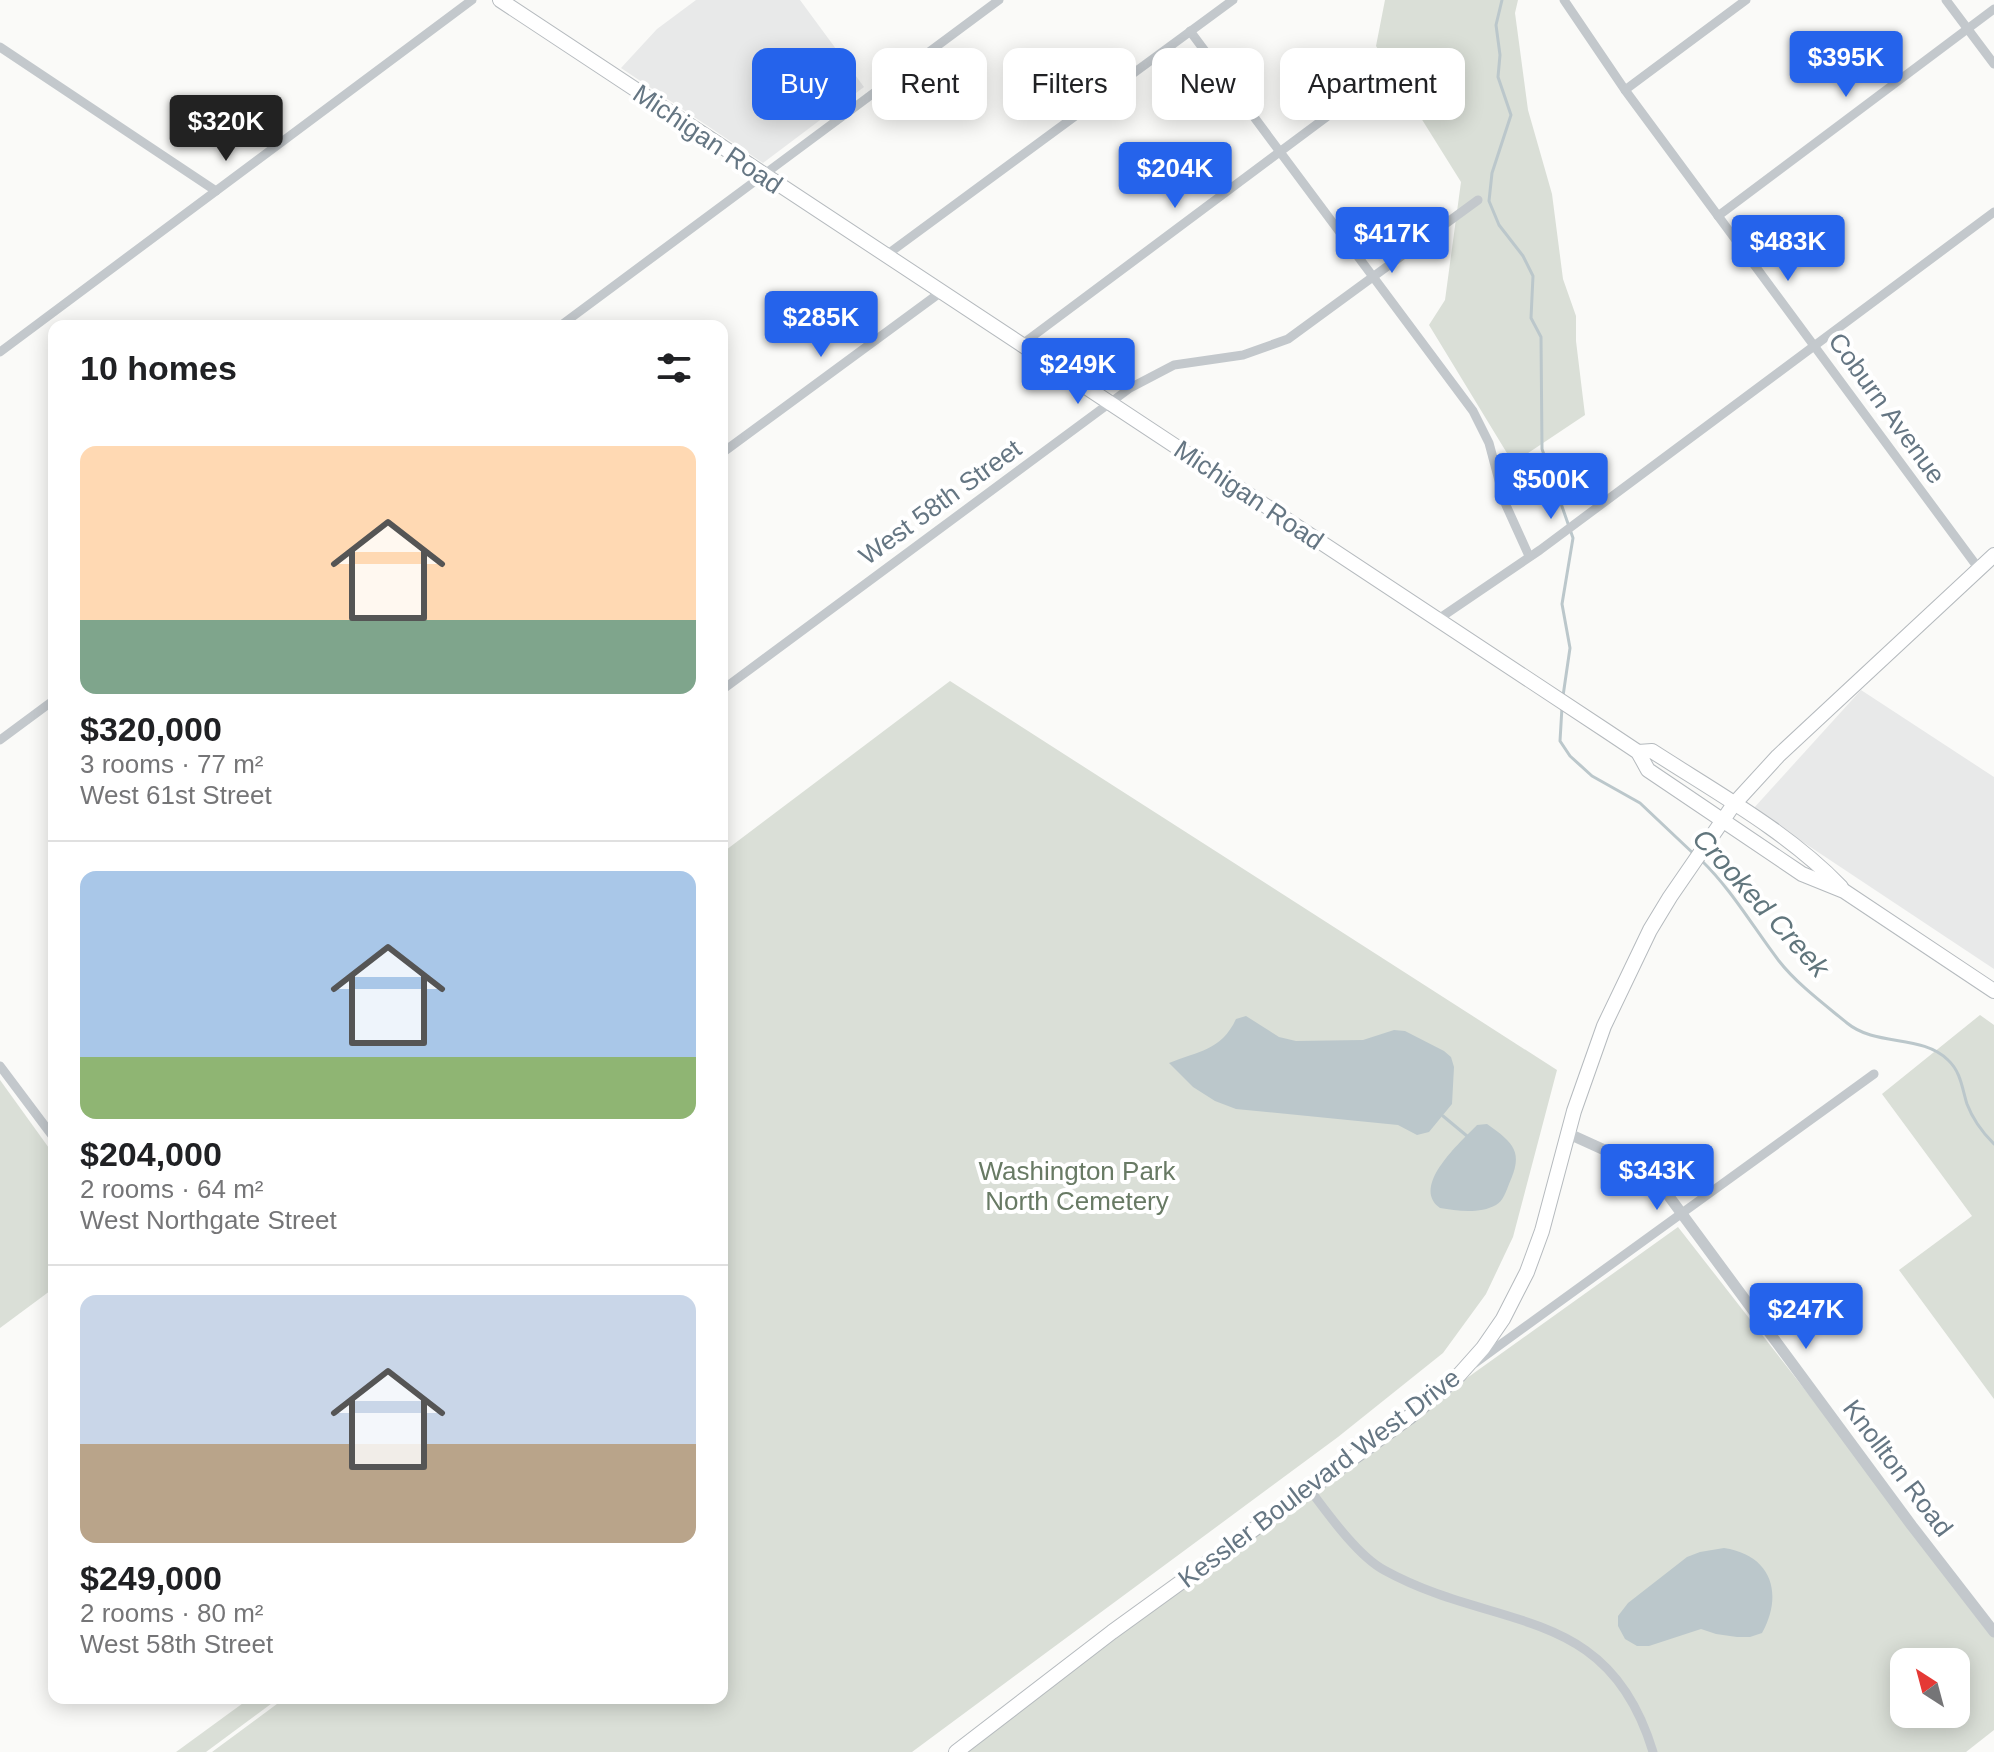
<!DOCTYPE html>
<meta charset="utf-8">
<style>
body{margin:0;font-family:Helvetica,sans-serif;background:#f6f6f6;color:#202124;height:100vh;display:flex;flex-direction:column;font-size:30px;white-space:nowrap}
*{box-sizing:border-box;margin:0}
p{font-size:26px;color:#757577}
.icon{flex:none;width:44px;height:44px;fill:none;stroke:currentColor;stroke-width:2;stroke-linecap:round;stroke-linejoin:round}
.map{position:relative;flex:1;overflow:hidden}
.sheet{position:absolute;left:48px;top:320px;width:680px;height:1384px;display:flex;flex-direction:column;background:#fff;border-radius:16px;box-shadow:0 4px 20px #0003}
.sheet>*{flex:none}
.hud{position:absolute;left:752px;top:48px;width:760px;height:72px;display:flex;gap:16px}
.needle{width:52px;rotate:324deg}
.fabs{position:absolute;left:1890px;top:1648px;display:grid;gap:16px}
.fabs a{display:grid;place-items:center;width:80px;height:80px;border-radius:16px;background:#fff;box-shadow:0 4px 20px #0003;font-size:40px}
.price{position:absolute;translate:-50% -68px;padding:0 18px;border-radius:8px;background:#2563eb;color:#fff;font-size:26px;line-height:52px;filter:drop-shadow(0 2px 4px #0008)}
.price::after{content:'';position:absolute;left:50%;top:48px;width:24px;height:18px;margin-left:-12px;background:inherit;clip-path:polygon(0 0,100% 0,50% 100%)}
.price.active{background:#222;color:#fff}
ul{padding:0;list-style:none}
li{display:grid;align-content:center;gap:16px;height:424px;padding:0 32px}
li+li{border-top:2px solid #e0e0e0}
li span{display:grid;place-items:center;height:248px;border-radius:16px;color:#555}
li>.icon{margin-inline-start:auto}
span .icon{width:144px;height:144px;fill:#fffc;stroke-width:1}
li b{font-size:34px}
h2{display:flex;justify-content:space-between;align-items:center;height:96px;padding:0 32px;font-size:34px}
.tag{padding:0 28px;border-radius:16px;background:#fff;box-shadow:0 4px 20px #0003;font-size:28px;line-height:72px}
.tag.active{background:#2563eb;color:#fff}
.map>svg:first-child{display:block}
.built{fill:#e8e9e9}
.green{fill:#dadfd7;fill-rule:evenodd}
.water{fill:#bbc7cb}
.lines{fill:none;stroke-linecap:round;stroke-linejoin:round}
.stream{stroke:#bbc7cb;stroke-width:3}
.primary-casing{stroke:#b5babe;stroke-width:16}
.minor{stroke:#c3c8cc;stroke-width:9}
.tertiary{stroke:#c3c8cc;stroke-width:11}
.primary{stroke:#fff;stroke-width:14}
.labels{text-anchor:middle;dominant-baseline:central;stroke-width:8;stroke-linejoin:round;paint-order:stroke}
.street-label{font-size:26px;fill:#657683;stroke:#fff}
.park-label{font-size:26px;fill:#687a64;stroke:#fff}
.water-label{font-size:28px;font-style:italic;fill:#60757c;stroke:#fff}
</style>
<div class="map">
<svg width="1994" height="1752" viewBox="0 0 1994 1752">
<rect width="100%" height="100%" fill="#fafaf8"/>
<g class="built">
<path d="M696,0H800L864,87L763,163L621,68L657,29Z"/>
<path d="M1861,690L1994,777V969L1753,809Z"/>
</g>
<g class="green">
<path d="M1385,0H1518L1515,13L1528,110L1552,194L1563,279L1576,316V341L1585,415L1513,463L1429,325L1445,300L1461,182L1376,46Z"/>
<path d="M950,681L1557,1070L1513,1237L1486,1294L1443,1353L1338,1437L912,1752H212L285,1698H722V853Z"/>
<path d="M1980,1015L1994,1025V1399L1899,1270L1972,1216L1882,1094Z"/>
<path d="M0,1080L54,1155V1288L0,1328Z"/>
<path d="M1678,1227L1994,1632V1730L1966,1752H956L1112,1632ZM1904,1662H1956V1714H1904Z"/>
<path d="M250,1698H279L206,1752H176Z"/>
</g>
<g class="water">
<path d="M1246,1016L1279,1037L1296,1041L1363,1040L1394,1030L1405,1031L1444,1051L1451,1057L1454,1067L1452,1104L1429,1132L1417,1135L1398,1125L1236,1109L1215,1101L1193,1087L1169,1063C1198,1051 1221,1051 1236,1019Z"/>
<path d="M1487,1124C1514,1143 1524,1152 1509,1184C1506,1192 1503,1201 1496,1205C1480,1214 1457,1211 1440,1208C1410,1186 1461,1142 1477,1125Z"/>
<path d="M1724,1548C1771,1555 1784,1593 1762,1633L1750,1637H1737L1716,1634L1701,1629L1649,1646H1637L1625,1639L1618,1626V1616L1628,1603L1687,1557L1700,1552Z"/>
</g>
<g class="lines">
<g class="stream">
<path d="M1502,0L1496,25L1500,55L1498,77L1511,115L1492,173L1489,201L1499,225L1523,256L1533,276L1531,318L1541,337L1542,449L1573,538L1562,604L1570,648L1563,696"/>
<path d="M1562,707L1560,741L1570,756L1592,776L1640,803L1695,855"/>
<path d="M1701,860C1732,890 1753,927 1779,961C1797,984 1824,1004 1847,1023C1876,1047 1922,1034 1948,1060C1961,1072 1962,1088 1967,1104C1973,1120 1982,1132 1994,1144"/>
<path d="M1443,1116L1467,1136"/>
</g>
<g class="primary-casing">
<g id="primary">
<path d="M500,0L1605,730L1638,752L1648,770L1802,874L1844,891L1994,991"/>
<path d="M1638,752L1652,751C1717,793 1788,832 1841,887"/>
<path d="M956,1752L1112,1632L1409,1417L1459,1375L1483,1348L1503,1319L1527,1272L1542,1231L1574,1111L1604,1026L1650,930L1670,897L1734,804L1778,756L1994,555"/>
</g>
</g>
<g class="minor">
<path d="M1564,0L1625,90L1979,569"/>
<path d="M1946,0L1994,64"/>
<path d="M1190,31L1473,411L1489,443L1505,503L1529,556"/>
<path d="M0,47L216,191"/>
<path d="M1625,90L1746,0"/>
<path d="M1718,216L1994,9"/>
<path d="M885,256L1233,0"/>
<path d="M560,326L999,0"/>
<path d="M1021,345L1348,101"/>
<path d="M0,352L472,0"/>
<path d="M722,453L941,292"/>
<path d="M1437,620L1540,550L1994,212"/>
<path d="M722,690L1130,388L1174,365L1243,355L1288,339L1478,200"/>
<path d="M0,740L54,700"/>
<path d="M0,1066L54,1138"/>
<path d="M1475,1363L1874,1074"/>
<path d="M1310,1490C1328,1514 1358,1556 1384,1570C1496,1632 1608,1602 1653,1752"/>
</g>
<path class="tertiary" d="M1567,1133L1631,1162L1668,1195L1912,1526L1994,1632"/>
<use href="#primary" class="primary"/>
</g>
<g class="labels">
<g class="street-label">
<text transform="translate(708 139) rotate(34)">Michigan Road</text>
<text transform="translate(1887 408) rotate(54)">Coburn Avenue</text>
<text transform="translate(1249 495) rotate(34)">Michigan Road</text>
<text transform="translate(940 502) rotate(-36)">West 58th Street</text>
<text transform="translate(1898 1468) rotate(53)">Knollton Road</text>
<text transform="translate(1319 1478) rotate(-37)">Kessler Boulevard West Drive</text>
</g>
<g class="park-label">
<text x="1077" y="1171">Washington Park<tspan x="1077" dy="30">North Cemetery</tspan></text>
</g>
<g class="water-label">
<text transform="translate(1761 903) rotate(48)">Crooked Creek</text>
</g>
</g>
</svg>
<div class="fabs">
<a><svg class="needle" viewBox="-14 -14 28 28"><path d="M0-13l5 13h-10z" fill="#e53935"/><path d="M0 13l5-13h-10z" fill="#757577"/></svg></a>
</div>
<b class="price" style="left:1846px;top:99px">$395K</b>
<b class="price active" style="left:226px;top:163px">$320K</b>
<b class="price" style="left:1175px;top:210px">$204K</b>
<b class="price" style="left:1392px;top:275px">$417K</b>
<b class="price" style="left:1788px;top:283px">$483K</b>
<b class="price" style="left:821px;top:359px">$285K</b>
<b class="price" style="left:1078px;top:406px">$249K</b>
<b class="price" style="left:1551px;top:521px">$500K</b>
<b class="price" style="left:1657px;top:1212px">$343K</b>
<b class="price" style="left:1806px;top:1351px">$247K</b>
<div class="hud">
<a class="tag active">Buy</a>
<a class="tag">Rent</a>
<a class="tag">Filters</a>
<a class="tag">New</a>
<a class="tag">Apartment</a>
</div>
<section class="sheet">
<h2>10 homes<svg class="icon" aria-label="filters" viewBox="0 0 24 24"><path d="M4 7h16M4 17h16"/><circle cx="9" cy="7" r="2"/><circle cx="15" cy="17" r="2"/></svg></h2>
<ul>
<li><span style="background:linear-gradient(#ffd9b3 70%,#7fa58c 0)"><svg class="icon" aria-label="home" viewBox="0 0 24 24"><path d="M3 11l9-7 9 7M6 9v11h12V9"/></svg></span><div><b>$320,000</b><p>3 rooms · 77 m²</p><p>West 61st Street</p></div></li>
<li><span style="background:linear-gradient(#a9c7e8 75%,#8fb573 0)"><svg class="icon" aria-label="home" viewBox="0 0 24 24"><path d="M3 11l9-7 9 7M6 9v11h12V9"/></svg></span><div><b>$204,000</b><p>2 rooms · 64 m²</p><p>West Northgate Street</p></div></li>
<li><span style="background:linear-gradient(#c9d6e8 60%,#b9a48a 0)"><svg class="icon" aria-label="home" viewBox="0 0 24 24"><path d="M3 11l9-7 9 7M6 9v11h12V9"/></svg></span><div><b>$249,000</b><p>2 rooms · 80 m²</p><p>West 58th Street</p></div></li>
</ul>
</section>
</div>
